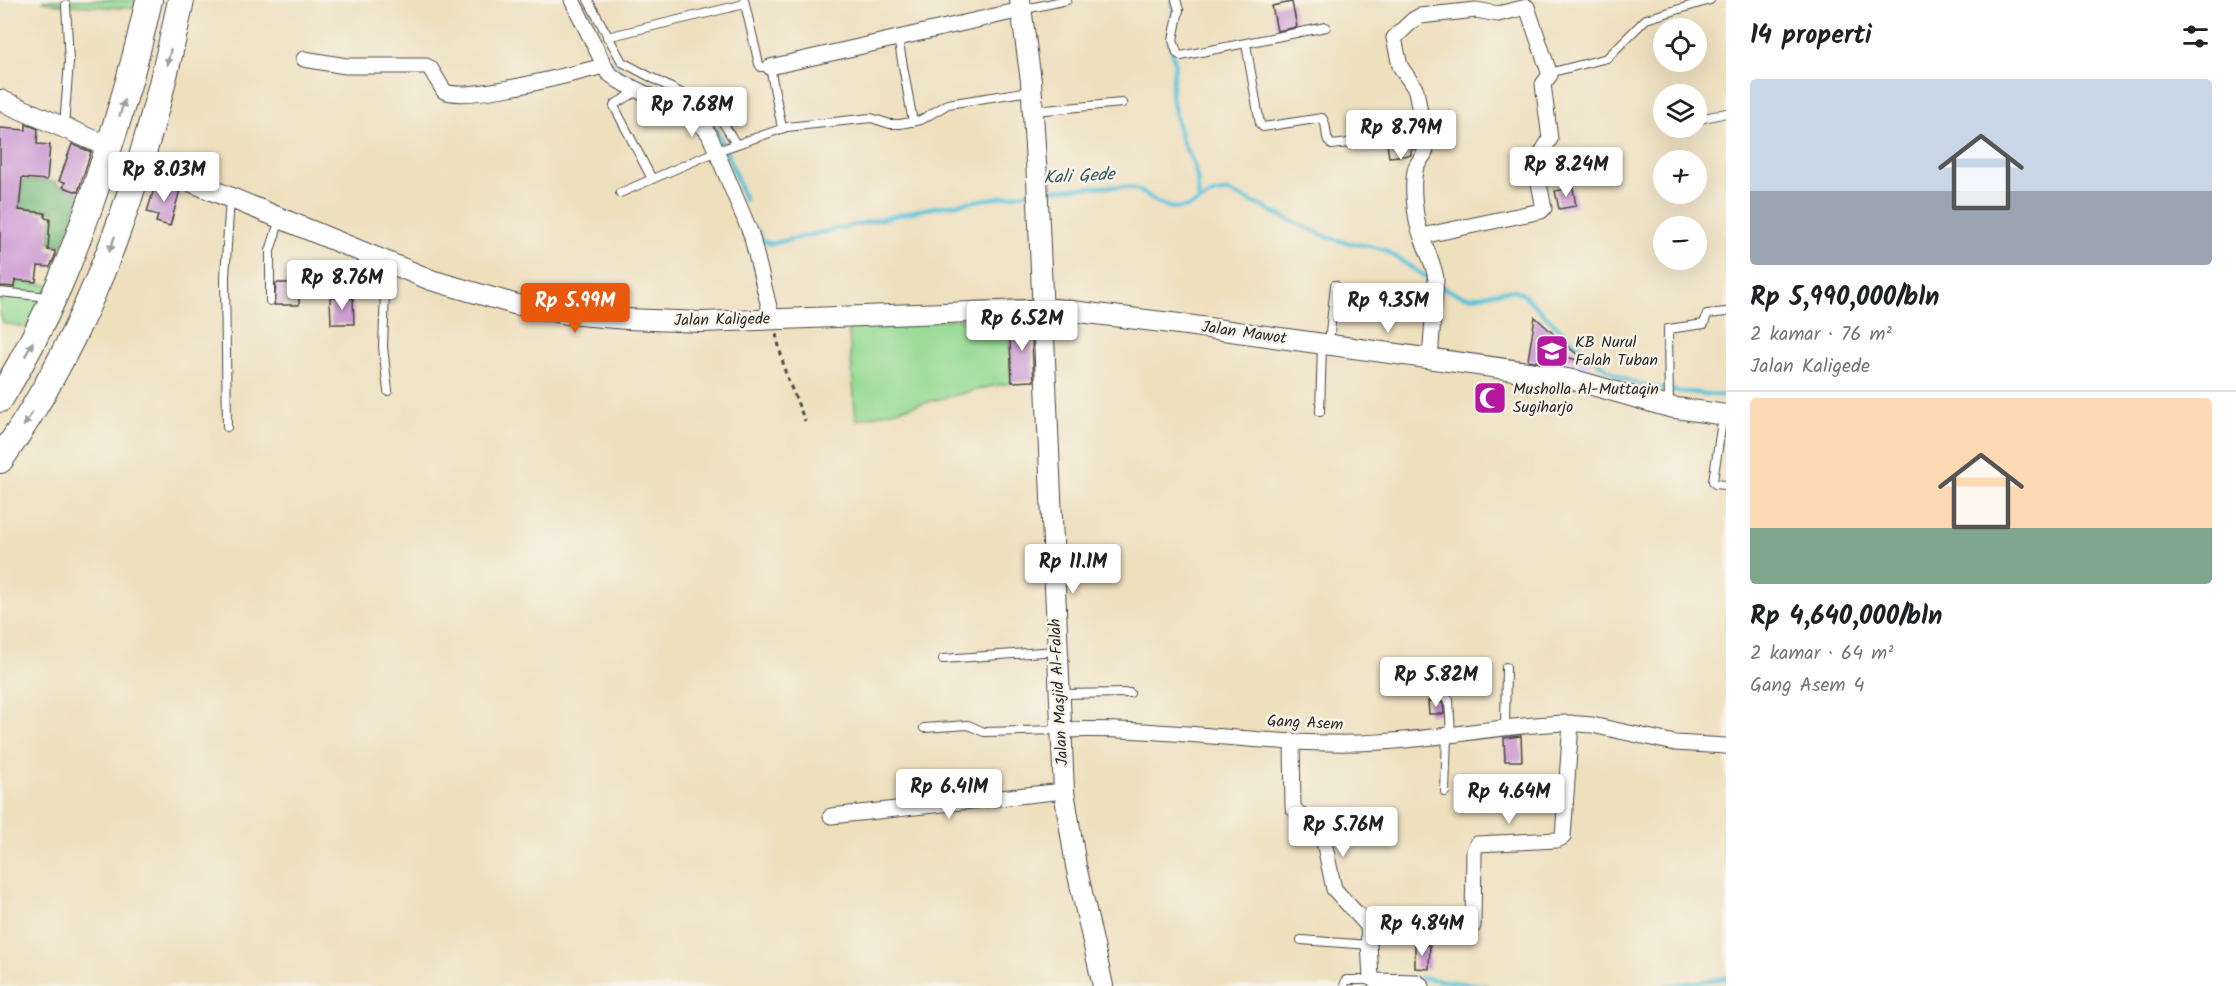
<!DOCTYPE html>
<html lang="id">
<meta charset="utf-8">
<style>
body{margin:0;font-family:Kalam,sans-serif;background:#f6f6f6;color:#202124;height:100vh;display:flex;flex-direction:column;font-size:22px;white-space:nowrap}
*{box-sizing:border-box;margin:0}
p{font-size:20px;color:#757577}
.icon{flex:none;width:33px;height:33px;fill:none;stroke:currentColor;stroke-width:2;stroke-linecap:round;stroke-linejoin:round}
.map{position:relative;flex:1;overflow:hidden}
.panel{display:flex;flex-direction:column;background:#fff;width:510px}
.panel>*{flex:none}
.buttons{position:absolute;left:1653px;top:18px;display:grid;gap:12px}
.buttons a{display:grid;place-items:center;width:54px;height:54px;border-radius:50%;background:#fff;box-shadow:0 6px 24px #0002;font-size:30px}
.price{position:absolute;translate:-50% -51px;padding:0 14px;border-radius:6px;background:#fff;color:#222;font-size:20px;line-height:39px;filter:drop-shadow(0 2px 3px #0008)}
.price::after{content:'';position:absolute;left:50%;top:36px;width:18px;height:14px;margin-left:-9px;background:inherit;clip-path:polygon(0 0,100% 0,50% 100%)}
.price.active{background:#ea580c;color:#fff}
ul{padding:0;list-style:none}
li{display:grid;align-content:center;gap:12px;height:318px;padding:0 24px}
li+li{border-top:2px solid #e0e0e0}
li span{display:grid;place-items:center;height:186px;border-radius:6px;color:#555}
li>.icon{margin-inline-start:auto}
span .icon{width:108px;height:108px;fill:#fffc;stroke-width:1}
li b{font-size:26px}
h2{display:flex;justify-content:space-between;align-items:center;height:72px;padding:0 24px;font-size:26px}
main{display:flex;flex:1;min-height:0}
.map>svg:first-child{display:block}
.built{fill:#e5d3f1}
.green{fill:#94da93;stroke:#60825f;stroke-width:1.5}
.forest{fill:#77ba7d;stroke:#517254;stroke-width:1.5}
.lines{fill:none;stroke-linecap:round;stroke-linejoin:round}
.stream{stroke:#5cc2d9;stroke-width:4.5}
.building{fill:#c790d1}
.lane-casing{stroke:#484641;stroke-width:10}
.street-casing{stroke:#484641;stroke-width:17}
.secondary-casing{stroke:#484641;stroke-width:22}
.highway-casing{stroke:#484641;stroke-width:28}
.path{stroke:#484641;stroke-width:3;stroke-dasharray:4.5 4.5;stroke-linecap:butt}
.lane{stroke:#fff;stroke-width:8}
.street{stroke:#fff;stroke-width:15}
.secondary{stroke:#fff;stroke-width:20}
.highway{stroke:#fff;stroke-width:26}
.oneway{fill:#a0a0a0}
.labels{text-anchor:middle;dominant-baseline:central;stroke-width:5;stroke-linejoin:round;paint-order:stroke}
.street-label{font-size:16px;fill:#2b2b2b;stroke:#f7f3e8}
.poi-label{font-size:16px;fill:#2b2b2b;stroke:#f7f3e8;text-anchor:start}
.water-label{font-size:18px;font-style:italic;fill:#3a585f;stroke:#f7f3e8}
</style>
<main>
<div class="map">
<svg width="1726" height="986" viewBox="0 0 1726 986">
<rect width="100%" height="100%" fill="#f7f3e8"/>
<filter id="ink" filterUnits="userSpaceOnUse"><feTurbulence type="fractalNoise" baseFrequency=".0167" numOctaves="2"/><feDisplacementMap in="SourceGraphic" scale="12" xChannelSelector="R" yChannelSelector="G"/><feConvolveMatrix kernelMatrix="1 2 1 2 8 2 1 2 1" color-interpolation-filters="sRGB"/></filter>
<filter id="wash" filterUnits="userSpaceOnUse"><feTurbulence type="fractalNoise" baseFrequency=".008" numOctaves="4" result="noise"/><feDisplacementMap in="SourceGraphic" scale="24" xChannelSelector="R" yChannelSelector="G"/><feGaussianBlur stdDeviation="1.35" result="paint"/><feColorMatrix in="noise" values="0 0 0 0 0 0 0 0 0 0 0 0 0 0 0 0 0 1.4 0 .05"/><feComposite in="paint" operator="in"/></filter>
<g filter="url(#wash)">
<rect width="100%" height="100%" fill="#eedfbd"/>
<path class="built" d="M1535,316L1593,366L1590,379L1526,368Z"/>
<g class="green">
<path d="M42,0H137L136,9L54,4Z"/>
<path d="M16,282L49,285L29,328L3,323L0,312V288L15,289Z"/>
<path d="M1008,317L1011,383L988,387L856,420L848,324Z"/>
</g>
<path class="forest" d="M22,180L57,182V185L81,194L63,246L50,244L53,211L20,208Z"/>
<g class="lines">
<g class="stream">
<path d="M1172,0L1174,10L1169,41L1175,62L1171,94L1182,142L1193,162L1197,177L1199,202"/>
<path d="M610,61L618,71L633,80"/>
<path d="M649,87C666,95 685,101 700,112C723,130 734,174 745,200"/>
<path d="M1044,191C1065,189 1112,184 1132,188C1150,192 1156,210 1182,208C1199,206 1212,189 1229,192C1264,206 1296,225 1331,238C1349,245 1368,244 1385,250L1432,281"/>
<path d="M757,230L762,241L771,244L925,209L1032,192"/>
<path d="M1439,285C1478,308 1478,291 1515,290L1525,296C1550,319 1596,367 1625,379C1656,392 1693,392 1726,396"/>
<path d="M1421,978L1486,986"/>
<path d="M1666,986L1726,978"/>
</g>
</g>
<g id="blocks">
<g class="building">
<path d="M1292,2L1297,27L1277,31L1272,6Z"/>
<path d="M26,124L38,129L37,144L50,145L47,180L22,178L19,210L45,213V218L50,219L48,250L55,251V256L50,267L38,266L36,282L15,280L14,287L0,286V128L26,130Z"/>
<path d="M1415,141L1416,149L1411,150V155L1389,157L1387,144Z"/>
<path d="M72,144L91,152L78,192L63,187L65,182L59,181Z"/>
<path d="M156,182L180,190L170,226L156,222L158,215L147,212Z"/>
<path d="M1573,188L1576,206L1559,209L1555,191Z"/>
<path d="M276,283H299V305H274Z"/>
<path d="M330,298H353L354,324H331Z"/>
<path d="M1535,317L1567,346L1585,361L1547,354L1546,363L1528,360Z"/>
<path d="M1031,322L1034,381L1012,382L1009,323Z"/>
<path d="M1481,388L1500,389L1499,408L1480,407Z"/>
<path d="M1428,701H1438L1443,704L1444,714H1429Z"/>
<path d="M1521,736L1522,761H1505L1504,738Z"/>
<path d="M1415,945H1430L1429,969L1415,968Z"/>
</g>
</g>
</g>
<g filter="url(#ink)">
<use href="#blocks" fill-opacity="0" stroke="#484641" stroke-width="1.5"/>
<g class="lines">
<g class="lane-casing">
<g id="lane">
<path d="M588,0L622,62L713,110L722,121L736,144"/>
<path d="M744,0L759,64L761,67H770L782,128"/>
<path d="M1176,0L1179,10L1173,40L1177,53L1181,56L1326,27"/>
<path d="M1021,10L1067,0"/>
<path d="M607,37L745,4"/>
<path d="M898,38L913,122"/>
<path d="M1246,44L1260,124L1263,127L1322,118C1329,125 1323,139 1332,145L1424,134"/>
<path d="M1549,73L1607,58L1646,19L1710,0"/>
<path d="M638,91L615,104L614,106L652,179"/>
<path d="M1034,111L1122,103"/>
<path d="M1696,120L1726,113"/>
<path d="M64,126L69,62L66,5"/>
<path d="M620,193L717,151L787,127L871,118L890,124H900L921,120L948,104L1030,91"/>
<path d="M386,264L383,347L388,391"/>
<path d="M0,292L49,297"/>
<path d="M270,301V251L280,219"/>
<path d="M1329,343L1335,285"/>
<path d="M1669,407L1668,329L1704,324L1707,314L1726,312"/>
<path d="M1320,412L1322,345"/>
<path d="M1723,415L1713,481L1715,484L1726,485"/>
<path d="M227,427L225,277L230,198"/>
<path d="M943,659L1057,651"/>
<path d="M1442,666L1443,697L1449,700L1451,734"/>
<path d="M1059,694L1130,693"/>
<path d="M924,728L968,725L984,732L1060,730"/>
<path d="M1505,728L1506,667"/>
<path d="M1445,792L1447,734"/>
<path d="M1368,926H1473"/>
<path d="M1301,940L1370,945"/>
<path d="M1344,986L1346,980H1373"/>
</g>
</g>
<g class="street-casing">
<g id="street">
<path d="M572,0L608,73L619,81L687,114L700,123L709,134L751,234L772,319"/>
<path d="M304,59L346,66H426L430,68L444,91C466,103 575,73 604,66"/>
<path d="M770,67L1021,10"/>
<path d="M1422,236L1541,211L1544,208L1535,164L1550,139L1543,84L1550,75L1527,7L1498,14L1476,10L1420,16L1413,20L1394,38L1400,66L1416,90L1426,146C1427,155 1419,159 1416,167C1412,180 1414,201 1416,215C1418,237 1433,257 1436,279L1430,359"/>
<path d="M1060,730C1159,726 1257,745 1357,743C1426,742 1496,725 1566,723L1592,725L1675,743L1726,746"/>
<path d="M1292,741L1293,808L1323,837L1334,889L1368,926L1371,978L1377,981L1417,982L1422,986"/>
<path d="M831,816L1064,791"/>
<path d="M1473,926L1474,851L1477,844L1557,840L1563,837L1571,723"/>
</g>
</g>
<g class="secondary-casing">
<g id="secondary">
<path d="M1020,0L1031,81L1037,179L1064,791L1076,866L1103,986"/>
<path d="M0,100L109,147"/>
<path d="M141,161L431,280L514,304L567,314L627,319L702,322L1055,309L1179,324L1535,373L1578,381L1669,407L1726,415"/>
</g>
</g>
<g class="highway-casing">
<g id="highway">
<path d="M0,399C47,322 77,248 104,162C122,109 137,55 149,0"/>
<path d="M0,460C96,324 148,162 181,0"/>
</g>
</g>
<path class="path" d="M776,334L786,375L805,421"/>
<use href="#lane" class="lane"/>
<use href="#street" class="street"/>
<use href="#secondary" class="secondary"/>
<use href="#highway" class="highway"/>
</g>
<defs><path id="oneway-solid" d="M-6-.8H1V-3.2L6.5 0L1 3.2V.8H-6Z" transform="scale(1.5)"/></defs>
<g class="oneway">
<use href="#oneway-solid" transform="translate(169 57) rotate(102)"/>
<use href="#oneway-solid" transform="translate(122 108) rotate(-73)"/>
<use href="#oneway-solid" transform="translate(112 244) rotate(110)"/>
<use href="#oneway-solid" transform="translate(29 349) rotate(-62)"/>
<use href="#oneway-solid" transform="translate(28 419) rotate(122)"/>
</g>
</g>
<defs>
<g id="school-square" transform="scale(1.725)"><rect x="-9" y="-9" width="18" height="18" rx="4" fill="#b5179e" stroke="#f7f3e8"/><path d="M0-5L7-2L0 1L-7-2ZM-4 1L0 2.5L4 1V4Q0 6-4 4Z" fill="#fff"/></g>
<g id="mosque-square" transform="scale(1.725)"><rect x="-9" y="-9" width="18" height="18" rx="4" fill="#b5179e" stroke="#f7f3e8"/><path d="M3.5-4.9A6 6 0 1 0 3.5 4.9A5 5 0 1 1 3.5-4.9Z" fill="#fff"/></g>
</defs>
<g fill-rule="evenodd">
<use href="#school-square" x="1552" y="351"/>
<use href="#mosque-square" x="1490" y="398"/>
</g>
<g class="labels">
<g class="street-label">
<text transform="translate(722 320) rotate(-1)">Jalan Kaligede</text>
<text transform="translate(1244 333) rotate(8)">Jalan Mawot</text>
<text transform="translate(1059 692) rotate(-93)">Jalan Masjid Al-Falah</text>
<text transform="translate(1305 723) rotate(3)">Gang Asem</text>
</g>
<g class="poi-label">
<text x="1575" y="342">KB Nurul<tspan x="1575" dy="18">Falah Tuban</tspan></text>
<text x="1513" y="389">Musholla Al-Muttaqin<tspan x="1513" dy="18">Sugiharjo</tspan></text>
</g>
<g class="water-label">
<text transform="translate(1079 177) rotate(-3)">Kali Gede</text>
</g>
</g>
</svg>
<div class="buttons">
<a><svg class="icon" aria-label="locate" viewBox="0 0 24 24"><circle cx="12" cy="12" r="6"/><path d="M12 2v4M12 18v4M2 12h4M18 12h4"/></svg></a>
<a><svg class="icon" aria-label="layers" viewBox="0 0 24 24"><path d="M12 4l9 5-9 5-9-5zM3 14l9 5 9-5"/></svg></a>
<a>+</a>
<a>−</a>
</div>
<b class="price" style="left:692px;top:138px">Rp 7.68M</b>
<b class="price" style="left:1401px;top:161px">Rp 8.79M</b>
<b class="price" style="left:1566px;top:198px">Rp 8.24M</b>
<b class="price" style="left:164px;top:203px">Rp 8.03M</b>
<b class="price" style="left:342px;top:311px">Rp 8.76M</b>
<b class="price active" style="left:575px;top:334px">Rp 5.99M</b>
<b class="price" style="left:1388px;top:334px">Rp 9.35M</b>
<b class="price" style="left:1022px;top:352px">Rp 6.52M</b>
<b class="price" style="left:1073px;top:595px">Rp 11.1M</b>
<b class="price" style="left:1436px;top:708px">Rp 5.82M</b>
<b class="price" style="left:949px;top:820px">Rp 6.41M</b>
<b class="price" style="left:1509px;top:825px">Rp 4.64M</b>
<b class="price" style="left:1343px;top:858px">Rp 5.76M</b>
<b class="price" style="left:1422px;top:957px">Rp 4.84M</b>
</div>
<section class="panel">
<h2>14 properti<svg class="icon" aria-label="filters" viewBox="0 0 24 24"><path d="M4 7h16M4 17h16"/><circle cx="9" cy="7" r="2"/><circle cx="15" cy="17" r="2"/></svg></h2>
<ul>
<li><span style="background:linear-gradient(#c9d6e8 60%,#9aa5b1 0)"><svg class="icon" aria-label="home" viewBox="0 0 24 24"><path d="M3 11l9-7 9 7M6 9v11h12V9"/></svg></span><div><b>Rp 5,990,000/bln</b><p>2 kamar · 76 m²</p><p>Jalan Kaligede</p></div></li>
<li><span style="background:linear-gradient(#ffd9b3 70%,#7fa58c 0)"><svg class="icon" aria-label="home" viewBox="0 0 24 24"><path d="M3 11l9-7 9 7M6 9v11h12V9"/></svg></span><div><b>Rp 4,640,000/bln</b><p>2 kamar · 64 m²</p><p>Gang Asem 4</p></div></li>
</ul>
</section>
</main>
